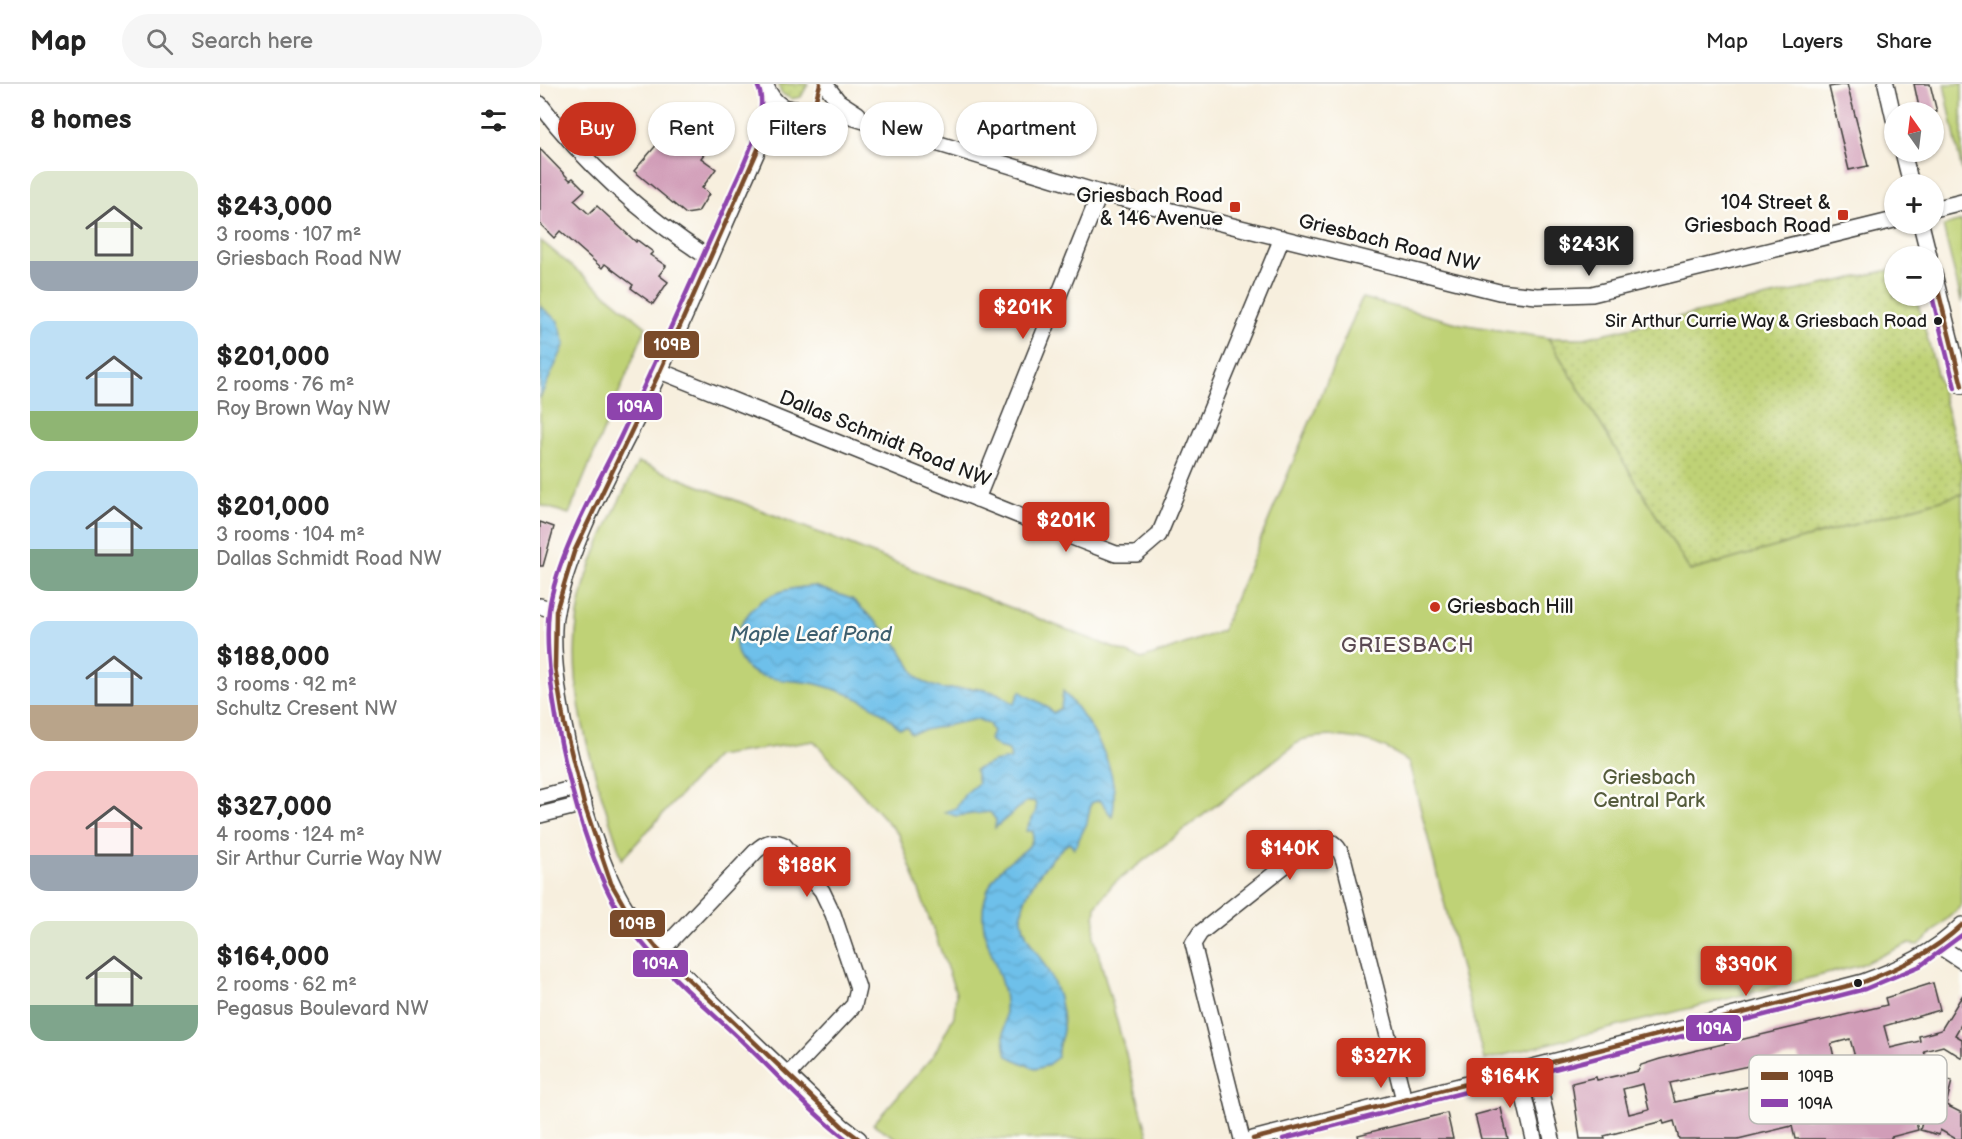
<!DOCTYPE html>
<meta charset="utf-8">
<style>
body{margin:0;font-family:"Balsamiq Sans",sans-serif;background:#f6f6f6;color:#222;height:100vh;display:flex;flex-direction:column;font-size:22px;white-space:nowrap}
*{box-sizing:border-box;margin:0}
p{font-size:20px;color:#767676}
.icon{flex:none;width:33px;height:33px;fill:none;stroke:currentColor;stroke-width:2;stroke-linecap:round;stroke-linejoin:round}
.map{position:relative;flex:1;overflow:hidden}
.side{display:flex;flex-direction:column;background:#fff;width:540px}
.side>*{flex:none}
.banner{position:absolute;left:18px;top:18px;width:570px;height:54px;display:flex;gap:12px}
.needle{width:39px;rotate:346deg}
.controls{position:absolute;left:1344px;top:18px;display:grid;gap:12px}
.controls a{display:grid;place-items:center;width:60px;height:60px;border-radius:50%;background:#fff;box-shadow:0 2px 4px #0004;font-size:30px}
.price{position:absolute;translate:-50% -51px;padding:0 14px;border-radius:6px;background:#c8321e;color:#fff;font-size:20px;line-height:39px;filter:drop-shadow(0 2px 3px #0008)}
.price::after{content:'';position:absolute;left:50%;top:36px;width:18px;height:14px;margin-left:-9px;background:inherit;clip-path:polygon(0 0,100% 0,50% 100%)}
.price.on{background:#222;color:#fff}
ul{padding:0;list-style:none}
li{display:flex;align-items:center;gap:18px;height:150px;padding:0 30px}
li span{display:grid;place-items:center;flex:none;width:168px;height:120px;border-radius:18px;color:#555}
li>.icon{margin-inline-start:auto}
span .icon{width:72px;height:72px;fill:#fffc;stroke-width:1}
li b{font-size:26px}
h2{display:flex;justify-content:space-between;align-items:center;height:72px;padding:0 30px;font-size:26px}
.tag{padding:0 21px;border-radius:27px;background:#fff;box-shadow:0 2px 4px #0004;font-size:21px;line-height:54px}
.tag.on{background:#c8321e;color:#fff}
header{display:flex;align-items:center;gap:36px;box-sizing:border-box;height:84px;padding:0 30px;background:#fff;border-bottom:2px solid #e0e0e0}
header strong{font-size:28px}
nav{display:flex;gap:33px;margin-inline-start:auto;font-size:21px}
.search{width:420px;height:54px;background:#f6f6f6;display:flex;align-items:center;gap:15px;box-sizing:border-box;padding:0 21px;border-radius:33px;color:#767676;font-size:22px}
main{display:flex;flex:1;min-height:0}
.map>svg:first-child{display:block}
.grass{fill:url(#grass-dots);stroke:#6e7749;stroke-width:1.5}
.park{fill:#bfd276;stroke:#6e7749;stroke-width:1.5}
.water{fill:url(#water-waves);stroke:#456e83;stroke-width:1.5}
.building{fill:#d19db8;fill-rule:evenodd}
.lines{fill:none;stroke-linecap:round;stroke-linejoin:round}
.minor-casing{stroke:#3d3c39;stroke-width:18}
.minor{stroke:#fff;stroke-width:15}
.bus-1-casing{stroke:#fdfcf7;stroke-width:9}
.bus-2-casing{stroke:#fdfcf7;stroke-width:9}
.bus-1{stroke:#7a4b2a;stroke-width:4.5}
.bus-2{stroke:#8e44ad;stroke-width:4.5}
.poi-dot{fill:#c8321e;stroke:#fdfcf7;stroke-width:2}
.bus-dot{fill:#1c1c1c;stroke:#fdfcf7;stroke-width:2}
.labels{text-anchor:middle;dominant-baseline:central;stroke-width:5;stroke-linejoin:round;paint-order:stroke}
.bus-label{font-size:18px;fill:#1c1c1c;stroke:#fdfcf7;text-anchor:end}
.poi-label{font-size:20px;fill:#1c1c1c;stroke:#fdfcf7;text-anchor:end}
.street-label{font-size:20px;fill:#1c1c1c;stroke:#fdfcf7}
.park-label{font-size:20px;fill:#555c3c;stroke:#fdfcf7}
.water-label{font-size:21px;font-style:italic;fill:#3d5e6e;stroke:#fdfcf7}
.neighbourhood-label{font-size:21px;letter-spacing:1.5px;fill:#5b4953;stroke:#fdfcf7}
.key{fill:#fdfcf7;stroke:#bab9b5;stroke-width:1.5}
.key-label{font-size:16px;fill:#1c1c1c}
.line-badge{stroke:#fdfcf7;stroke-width:2}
.badge-label{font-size:16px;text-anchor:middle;font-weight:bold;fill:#fff}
</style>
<header>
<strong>Map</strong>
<div class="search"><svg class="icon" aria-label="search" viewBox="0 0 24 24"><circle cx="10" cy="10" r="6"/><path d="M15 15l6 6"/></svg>Search here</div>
<nav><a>Map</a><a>Layers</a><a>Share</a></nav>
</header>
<main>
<section class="side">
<h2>8 homes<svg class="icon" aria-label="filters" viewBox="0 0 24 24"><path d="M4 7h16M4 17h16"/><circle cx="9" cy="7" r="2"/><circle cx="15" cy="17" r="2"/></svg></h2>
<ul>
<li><span style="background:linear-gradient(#dfe7d0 75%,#9aa5b1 0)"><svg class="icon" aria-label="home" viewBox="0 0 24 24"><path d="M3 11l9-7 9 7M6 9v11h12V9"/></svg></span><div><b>$243,000</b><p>3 rooms · 107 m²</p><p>Griesbach Road NW</p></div></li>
<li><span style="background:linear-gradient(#bfe0f5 75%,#8fb573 0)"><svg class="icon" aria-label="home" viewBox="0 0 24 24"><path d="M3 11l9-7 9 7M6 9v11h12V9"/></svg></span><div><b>$201,000</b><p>2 rooms · 76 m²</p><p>Roy Brown Way NW</p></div></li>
<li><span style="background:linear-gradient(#bfe0f5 65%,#7fa58c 0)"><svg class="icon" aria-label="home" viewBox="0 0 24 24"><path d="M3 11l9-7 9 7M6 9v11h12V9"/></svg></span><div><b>$201,000</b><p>3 rooms · 104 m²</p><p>Dallas Schmidt Road NW</p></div></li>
<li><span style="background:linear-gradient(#bfe0f5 70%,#b9a48a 0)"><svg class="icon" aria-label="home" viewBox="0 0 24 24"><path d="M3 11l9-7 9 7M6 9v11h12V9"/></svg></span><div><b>$188,000</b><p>3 rooms · 92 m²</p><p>Schultz Cresent NW</p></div></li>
<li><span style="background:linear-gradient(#f6c9c9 70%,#9aa5b1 0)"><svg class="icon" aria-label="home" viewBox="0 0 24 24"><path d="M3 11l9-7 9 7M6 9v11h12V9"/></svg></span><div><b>$327,000</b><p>4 rooms · 124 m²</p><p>Sir Arthur Currie Way NW</p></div></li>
<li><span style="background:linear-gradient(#dfe7d0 70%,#7fa58c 0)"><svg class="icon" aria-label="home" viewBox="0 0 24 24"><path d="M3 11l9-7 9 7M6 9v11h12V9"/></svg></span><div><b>$164,000</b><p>2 rooms · 62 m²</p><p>Pegasus Boulevard NW</p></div></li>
</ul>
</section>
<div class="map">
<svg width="1422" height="1055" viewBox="0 0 1422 1055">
<defs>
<pattern id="grass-dots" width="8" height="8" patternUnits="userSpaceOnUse" patternTransform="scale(1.5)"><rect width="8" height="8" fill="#bfd276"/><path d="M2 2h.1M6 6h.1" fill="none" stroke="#a4b466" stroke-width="1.8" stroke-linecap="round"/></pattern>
<pattern id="water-waves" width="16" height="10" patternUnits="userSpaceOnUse" patternTransform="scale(1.5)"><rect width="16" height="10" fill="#6ec0ea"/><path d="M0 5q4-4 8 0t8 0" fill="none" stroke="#5fa4c8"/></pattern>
</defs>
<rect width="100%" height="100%" fill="#fdfcf7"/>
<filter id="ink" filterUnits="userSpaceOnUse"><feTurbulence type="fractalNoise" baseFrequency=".0167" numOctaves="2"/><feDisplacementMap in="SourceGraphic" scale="12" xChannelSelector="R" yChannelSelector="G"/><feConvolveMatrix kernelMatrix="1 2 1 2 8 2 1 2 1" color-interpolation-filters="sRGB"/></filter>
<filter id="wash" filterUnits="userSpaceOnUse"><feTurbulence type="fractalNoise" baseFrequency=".008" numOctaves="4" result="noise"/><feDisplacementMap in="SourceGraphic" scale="24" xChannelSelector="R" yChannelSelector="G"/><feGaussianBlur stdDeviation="1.35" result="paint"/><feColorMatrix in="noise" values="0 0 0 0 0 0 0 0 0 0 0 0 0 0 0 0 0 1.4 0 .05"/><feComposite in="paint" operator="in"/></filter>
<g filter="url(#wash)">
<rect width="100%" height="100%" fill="#f7efde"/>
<g class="grass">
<path d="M238,0H268L261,13L251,15L241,9Z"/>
<path d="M1354,185V212H1376L1422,382V410L1150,487L1008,254H1044Z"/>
</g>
<g class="park">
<path d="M1404,0H1422V88Z"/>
<path d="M1422,137V220L1403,142Z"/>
<path d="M0,156L106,243L29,430L0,421Z"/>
<path d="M822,214L921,240L1008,254L1150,487L1422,410L1421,822L1379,861L1367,860L1318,882L944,976L869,679C840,655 798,647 761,656L572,801L556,822L554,853L609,1055H357L333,1040L393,972L414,932L416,909L359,751L274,657L176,672L82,775C54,686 17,593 45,499C57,457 80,417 98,378L602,575L682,547Z"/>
</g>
<g class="water">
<path d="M0,222L18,237L25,260L0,314Z"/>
<path d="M274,502L312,515L354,555L377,593L383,598L402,605L437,604L457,609L474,620L480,607C491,616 503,617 513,629L521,624L523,607C552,640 583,688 572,733L560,716L551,719L547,739L534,765L530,759C523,761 506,781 501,788C455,849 505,859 519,914C521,924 524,935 523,946C522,957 516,961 518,973L506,982L495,985L467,972C460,948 468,931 464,909C458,878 436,847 445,815C448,802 456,789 466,780C477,770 495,765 493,747H486C489,737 501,726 494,717L486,718L455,744L456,736L450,728L416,732L404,728L416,724L425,710L438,699L435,686L453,678L471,675L469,666L458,663L449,655L453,648L449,640L437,635L371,649L367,643L359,644C340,622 308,608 280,601C253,593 206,603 197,567C193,553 200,540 209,529C226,508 249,504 274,502Z"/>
</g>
<g id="blocks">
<g class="building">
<path d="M1307,0L1328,82L1309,86L1289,3Z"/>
<path d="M1374,0H1390L1397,28H1380Z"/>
<path d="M132,43L164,70L161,74L176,85L162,104L169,110L158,128L146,130L94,87Z"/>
<path d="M0,65L30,96L33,94L45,106L34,116L49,130L57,122L96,158L97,156L113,168L110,171L126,182L119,191L128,198L113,220L91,204L93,201L65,180L62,184L20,147L14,154L0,140Z"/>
<path d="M0,438L14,443L3,482H0Z"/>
<path d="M1393,899L1400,926L1344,942L1350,964L1380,957L1379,952L1401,946L1422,912V939L1415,951L1422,955V974L1403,962L1384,967L1386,974L1354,982L1362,985L1378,1046L1351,1053V1055H1255L1252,1042L1198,1055H1139L1134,1037L1124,1040L1123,1037L1064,1052L1065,1055H1040L1032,999L1056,993L1057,996L1098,987L1101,981L1120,975L1347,921L1345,914ZM1310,955L1316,977L1296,982L1291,960ZM1258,971L1263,991L1135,1018L1130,999ZM1347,984L1356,1020L1336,1025L1332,1017L1317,1020L1311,995ZM1290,998L1291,1000L1298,999L1305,1026L1265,1035L1258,1008ZM1103,1000L1109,1025L1089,1030L1083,1005Z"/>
<path d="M1399,994L1412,997L1406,1021L1422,1029V1055H1416L1400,1046L1399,1051L1380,1046L1387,1020L1393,1018Z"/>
<path d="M961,1024L968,1055H941L935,1031Z"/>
<path d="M907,1029L913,1055H819L818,1051Z"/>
</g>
</g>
</g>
<g filter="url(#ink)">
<use href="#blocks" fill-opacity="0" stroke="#3d3c39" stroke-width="1.5"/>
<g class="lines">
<g class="minor-casing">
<g id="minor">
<path d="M225,0C240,36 257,22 288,26L560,109L959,208L997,212L1052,210L1354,136"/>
<path d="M285,0L298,17L318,30"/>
<path d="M1346,0L1354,35"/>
<path d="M231,12L220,61L208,88C175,162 144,237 109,310C76,379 32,451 16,527C3,592 50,775 89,829C115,865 147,894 179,925C220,964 261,1004 303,1043L319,1055"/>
<path d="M0,20C47,83 104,132 169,174"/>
<path d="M220,61L252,26"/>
<path d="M1363,68L1371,100"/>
<path d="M1394,125L1422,118"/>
<path d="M1381,140L1389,172"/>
<path d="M1394,190L1422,302"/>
<path d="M120,287L542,457L576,470H597L619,451L742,154"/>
<path d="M437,415L560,109"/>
<path d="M0,522L16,527"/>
<path d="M0,713L39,703"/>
<path d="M0,731L44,720"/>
<path d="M1399,862L1422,877"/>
<path d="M120,868L216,767C225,759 232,755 244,761L282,807L293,830L318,904L314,921L248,991"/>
<path d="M994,983L1012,1055"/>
<path d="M978,987L994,1055"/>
<path d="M702,1055L653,860L660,849L777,756C793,754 800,764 804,777L864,1016"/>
<path d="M713,1055L1323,898C1359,885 1395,869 1422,841"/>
</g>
</g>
<use href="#minor" class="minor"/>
<g class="bus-1-casing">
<g id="bus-1">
<path d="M280,0L275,19L262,26H252L220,61L120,287L34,468L16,527L15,583L24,639L44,720L71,799L87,827L120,868L303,1043L319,1055"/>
<path d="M1394,190L1422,302"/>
<path d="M713,1055L1323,898C1360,884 1393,868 1422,841"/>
</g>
</g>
<g class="bus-2-casing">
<g id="bus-2">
<path d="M218,3C231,29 201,85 190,111C154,192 118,273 80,354C56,403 16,473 9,526C0,600 40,767 80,829C112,879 162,919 205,960C238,991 270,1028 306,1055"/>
<path d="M1392,212L1415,304"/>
<path d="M743,1055L1325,905L1380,882L1422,851"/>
</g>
</g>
<use href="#bus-1" class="bus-1"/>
<use href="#bus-2" class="bus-2"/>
</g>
</g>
<g class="poi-dot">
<rect x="689" y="117" width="12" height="12" rx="3"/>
<rect x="1297" y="125" width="12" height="12" rx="3"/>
<circle cx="895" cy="523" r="6"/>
</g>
<g class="bus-dot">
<circle cx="1398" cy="237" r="5"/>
<circle cx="1318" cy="899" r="5"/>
</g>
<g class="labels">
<g class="bus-label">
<text x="1387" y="237">Sir Arthur Currie Way &amp; Griesbach Road</text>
</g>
<g class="poi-label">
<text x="683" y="112">Griesbach Road<tspan x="683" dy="23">&amp; 146 Avenue</tspan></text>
<text x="1291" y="119">104 Street &amp;<tspan x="1291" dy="23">Griesbach Road</tspan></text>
<text x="907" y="523" text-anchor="start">Griesbach Hill</text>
</g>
<g class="street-label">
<text transform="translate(849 159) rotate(14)">Griesbach Road NW</text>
<text transform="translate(345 355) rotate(22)">Dallas Schmidt Road NW</text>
</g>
<g class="park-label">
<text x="1109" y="694">Griesbach<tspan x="1109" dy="23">Central Park</tspan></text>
</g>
<g class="water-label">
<text x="271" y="550">Maple Leaf Pond</text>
</g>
<g class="neighbourhood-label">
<text x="868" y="561">GRIESBACH</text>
</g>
</g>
<rect x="1209" y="971" width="198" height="69" rx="9" class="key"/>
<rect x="1221" y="988" width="27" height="8" fill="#7a4b2a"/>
<rect x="1221" y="1015" width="27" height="8" fill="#8e44ad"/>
<g class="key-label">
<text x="1258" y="998">109B</text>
<text x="1258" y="1025">109A</text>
</g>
<g class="line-badge">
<rect x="103" y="246" width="57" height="29" rx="6" fill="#7a4b2a"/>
<rect x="66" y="308" width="57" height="29" rx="6" fill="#8e44ad"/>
<rect x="69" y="825" width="57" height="29" rx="6" fill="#7a4b2a"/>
<rect x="92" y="865" width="57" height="29" rx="6" fill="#8e44ad"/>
<rect x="1145" y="930" width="57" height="28" rx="6" fill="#8e44ad"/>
</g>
<g class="badge-label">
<text x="132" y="266">109B</text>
<text x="95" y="328">109A</text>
<text x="97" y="845">109B</text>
<text x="120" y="885">109A</text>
<text x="1174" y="950">109A</text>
</g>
</svg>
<div class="controls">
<a><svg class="needle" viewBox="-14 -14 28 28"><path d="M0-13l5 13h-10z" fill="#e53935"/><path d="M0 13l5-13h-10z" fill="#767676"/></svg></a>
<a>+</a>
<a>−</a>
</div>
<b class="price on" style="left:1049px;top:193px">$243K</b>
<b class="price" style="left:483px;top:256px">$201K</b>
<b class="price" style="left:526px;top:469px">$201K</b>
<b class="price" style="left:750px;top:797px">$140K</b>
<b class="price" style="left:267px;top:814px">$188K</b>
<b class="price" style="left:1206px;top:913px">$390K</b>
<b class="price" style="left:841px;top:1005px">$327K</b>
<b class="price" style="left:970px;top:1025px">$164K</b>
<div class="banner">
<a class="tag on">Buy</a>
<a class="tag">Rent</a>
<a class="tag">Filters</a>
<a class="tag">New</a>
<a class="tag">Apartment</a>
</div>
</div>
</main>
